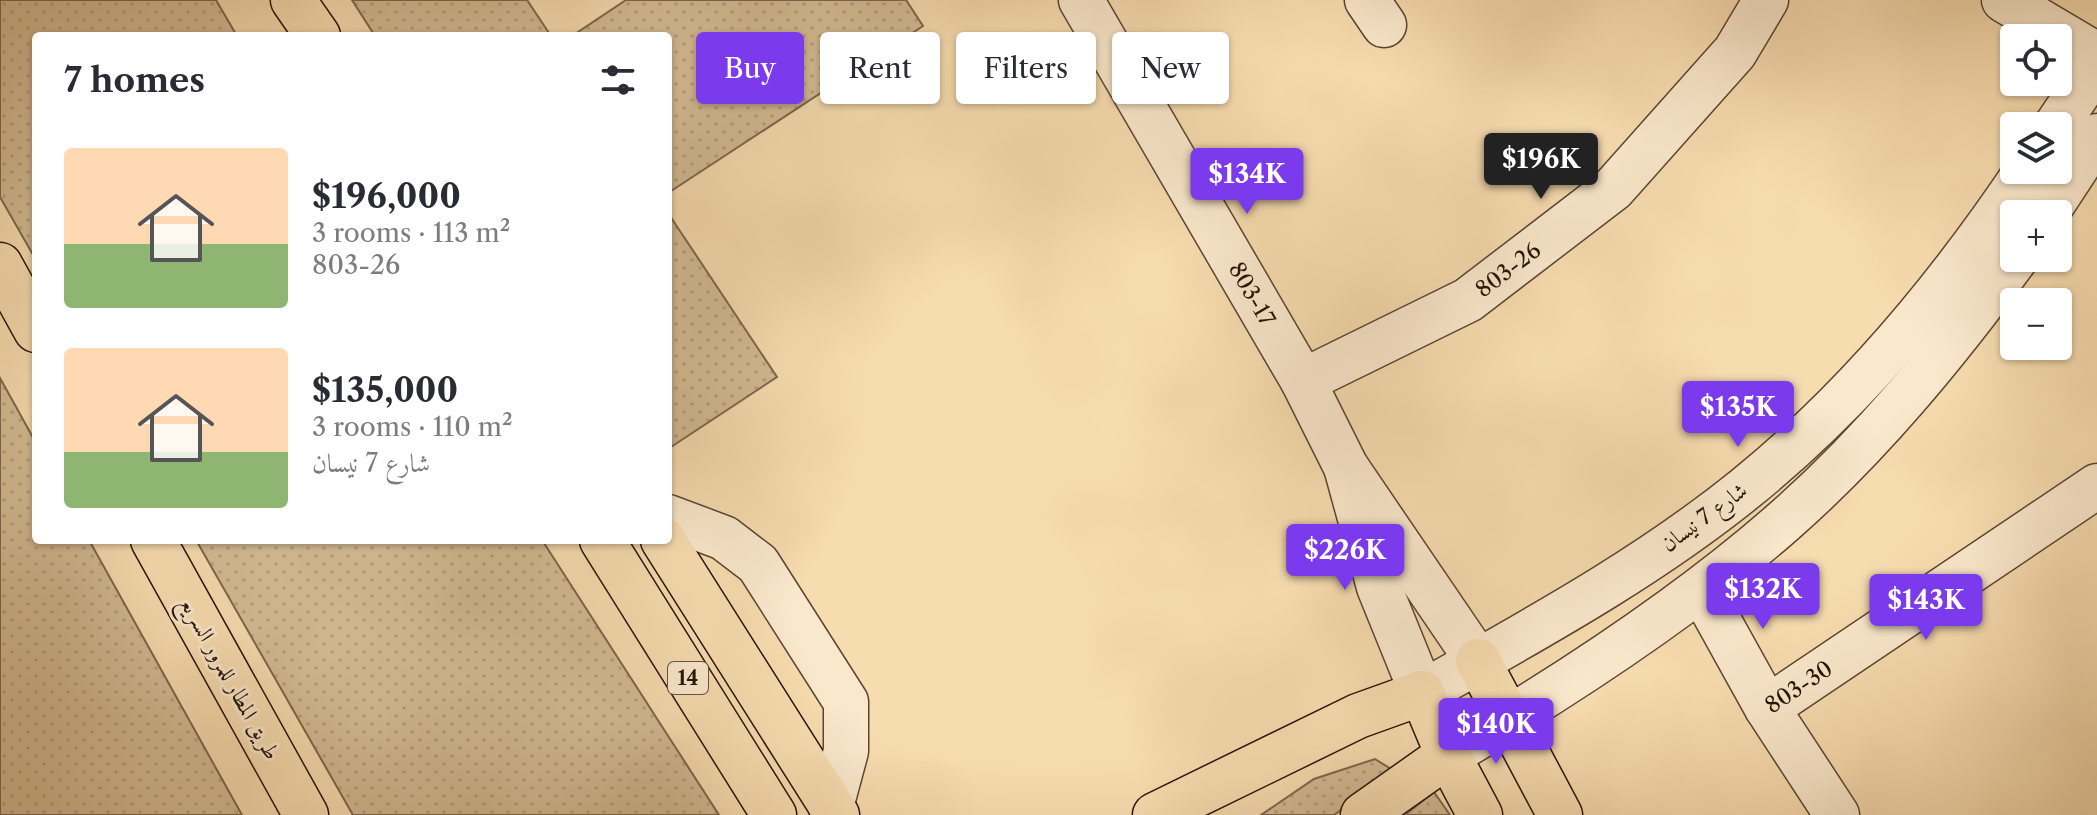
<!DOCTYPE html>
<meta charset="utf-8">
<style>
body{margin:0;font-family:"Libre Caslon Text",Amiri,serif;background:#f2f2f3;color:#2b2b33;height:100vh;display:flex;flex-direction:column;font-size:30px;white-space:nowrap}
*{box-sizing:border-box;margin:0}
p{font-size:26px;color:#7c7c81}
.icon{flex:none;width:44px;height:44px;fill:none;stroke:currentColor;stroke-width:2;stroke-linecap:round;stroke-linejoin:round}
.map{position:relative;flex:1;overflow:hidden}
.sheet{position:absolute;left:32px;top:32px;width:640px;height:512px;display:flex;flex-direction:column;background:#fff;border-radius:8px;box-shadow:0 2px 6px #0004}
.sheet>*{flex:none}
.hud{position:absolute;left:696px;top:32px;width:760px;height:72px;display:flex;gap:16px}
.controls{position:absolute;left:2000px;top:24px;display:grid;gap:16px}
.controls a{display:grid;place-items:center;width:72px;height:72px;border-radius:8px;background:#fff;box-shadow:0 2px 6px #0004;font-size:40px}
.price{position:absolute;translate:-50% -68px;padding:0 18px;border-radius:8px;background:#7c3aed;color:#fff;font-size:26px;line-height:52px;filter:drop-shadow(0 2px 4px #0008)}
.price::after{content:'';position:absolute;left:50%;top:48px;width:24px;height:18px;margin-left:-12px;background:inherit;clip-path:polygon(0 0,100% 0,50% 100%)}
.price.current{background:#222;color:#fff}
ul{padding:0;list-style:none}
li{display:flex;align-items:center;gap:24px;height:200px;padding:0 32px}
li span{display:grid;place-items:center;flex:none;width:224px;height:160px;border-radius:8px;color:#555}
li>.icon{margin-inline-start:auto}
span .icon{width:96px;height:96px;fill:#fffc;stroke-width:1}
li b{font-size:34px}
h2{display:flex;justify-content:space-between;align-items:center;height:96px;padding:0 32px;font-size:34px}
.tag{padding:0 28px;border-radius:8px;background:#fff;box-shadow:0 2px 6px #0004;font-size:28px;line-height:72px}
.tag.current{background:#7c3aed;color:#fff}
.map>svg:first-child{display:block}
.grass{fill:url(#grass-dots);stroke:#7c664d;stroke-width:2}
.lines{fill:none;stroke-linecap:round;stroke-linejoin:round}
.minor-casing{stroke:#5a4531;stroke-width:47}
.major-casing{stroke:#251307;stroke-width:47}
.highway-casing{stroke:#251307;stroke-width:47}
.minor{stroke:#fae8cc;stroke-width:44}
.major{stroke:#f7dcb0;stroke-width:44}
.highway{stroke:#f7dcb0;stroke-width:44}
.labels{text-anchor:middle;dominant-baseline:central;stroke-width:6;stroke-linejoin:round;paint-order:stroke}
.shield{fill:#fae8cc;stroke:#655342;stroke-width:2}
.shield-label{font-size:20px;font-weight:bold;fill:#251307}
.street-label{font-size:22px;fill:#251307;stroke:#fae8cc}
</style>
<div class="map">
<svg width="2097" height="815" viewBox="0 0 2097 815">
<defs>
<pattern id="grass-dots" width="8" height="8" patternUnits="userSpaceOnUse" patternTransform="scale(2)"><rect width="8" height="8" fill="#d3ba93"/><path d="M2 2h.1M6 6h.1" fill="none" stroke="#b59f7d" stroke-width="1.8" stroke-linecap="round"/></pattern>
</defs>
<rect width="100%" height="100%" fill="#f7dcb0"/>
<filter id="stains"><feTurbulence type="fractalNoise" baseFrequency=".0025" numOctaves="4"/><feColorMatrix values="0 0 0 0 .2 0 0 0 0 .09 0 0 0 0 .02 0 0 0 .5 -.17"/></filter>
<radialGradient id="worn" r=".72"><stop offset=".6" stop-color="#630" stop-opacity="0"/><stop offset="1" stop-color="#630" stop-opacity=".3"/></radialGradient>
<g class="grass">
<path d="M0,0H216L237,36H36V260L0,197Z"/>
<path d="M352,0H527L551,36H375Z"/>
<path d="M626,0H906L923,26L668,193V36H572Z"/>
<path d="M668,213L777,377L668,449Z"/>
<path d="M0,378L36,443V540H89L242,815H0Z"/>
<path d="M196,540H542L719,815H353Z"/>
<path d="M1375,759L1391,769L1377,784L1334,815H1261L1314,779Z"/>
<path d="M1434,792L1450,815H1405Z"/>
</g>
<g class="lines">
<g class="minor-casing">
<g id="minor">
<path id="s1" d="M1081,0L1303,381L1346,467L1478,661"/>
<path d="M1367,0L1384,25"/>
<path d="M2004,0L2097,55"/>
<path d="M2056,126L2097,65"/>
<path d="M2046,214L2097,136"/>
<path id="s2" d="M1303,381L1468,300L1613,189L1735,52L1766,0"/>
<path d="M1346,467L1379,587L1422,693C1533,630 1646,569 1746,488C1856,399 1948,288 2027,170"/>
<path d="M668,517L724,538L758,564L846,702V751L831,807"/>
<path d="M1701,589L1767,708"/>
<path d="M1448,755C1562,688 1683,610 1783,522C1871,445 1947,352 2016,258"/>
<path id="s3" d="M1837,815L1767,708L2097,486"/>
</g>
</g>
<g class="major-casing">
<g id="major">
<path d="M1478,661L1560,815"/>
<path d="M1422,693L1448,755L1480,815"/>
</g>
</g>
<g class="highway-casing">
<g id="highway">
<path d="M293,0L318,36"/>
<path d="M0,265L36,330"/>
<path d="M153,540L306,815"/>
<path d="M602,540L774,815"/>
<path d="M663,540L837,815"/>
<path d="M1155,815L1358,716L1422,693"/>
<path d="M1363,815L1448,755"/>
</g>
</g>
<use href="#minor" class="minor"/>
<use href="#major" class="major"/>
<use href="#highway" class="highway"/>
</g>
<g class="labels">
<rect class="shield" x="668" y="662" width="40" height="32" rx="6"/>
<g class="shield-label">
<text x="688" y="678">14</text>
</g>
<g class="street-label">
<text stroke="none"><textPath href="#s2" startOffset="234">803-26</textPath></text>
<text stroke="none"><textPath href="#s1" startOffset="340">803-17</textPath></text>
<text transform="translate(1704 517) rotate(-36)">شارع 7 نيسان</text>
<text transform="translate(230 678) rotate(61)">طريق المطار للمرور السريع</text>
<text stroke="none"><textPath href="#s3" startOffset="166">803-30</textPath></text>
</g>
</g>
<rect width="100%" height="100%" filter="url(#stains)"/>
<rect width="100%" height="100%" fill="url(#worn)"/>
</svg>
<div class="controls">
<a><svg class="icon" aria-label="locate" viewBox="0 0 24 24"><circle cx="12" cy="12" r="6"/><path d="M12 2v4M12 18v4M2 12h4M18 12h4"/></svg></a>
<a><svg class="icon" aria-label="layers" viewBox="0 0 24 24"><path d="M12 4l9 5-9 5-9-5zM3 14l9 5 9-5"/></svg></a>
<a>+</a>
<a>−</a>
</div>
<b class="price current" style="left:1541px;top:201px">$196K</b>
<b class="price" style="left:1247px;top:216px">$134K</b>
<b class="price" style="left:1738px;top:449px">$135K</b>
<b class="price" style="left:1345px;top:592px">$226K</b>
<b class="price" style="left:1763px;top:631px">$132K</b>
<b class="price" style="left:1926px;top:642px">$143K</b>
<b class="price" style="left:1496px;top:766px">$140K</b>
<div class="hud">
<a class="tag current">Buy</a>
<a class="tag">Rent</a>
<a class="tag">Filters</a>
<a class="tag">New</a>
</div>
<section class="sheet">
<h2>7 homes<svg class="icon" aria-label="filters" viewBox="0 0 24 24"><path d="M4 7h16M4 17h16"/><circle cx="9" cy="7" r="2"/><circle cx="15" cy="17" r="2"/></svg></h2>
<ul>
<li><span style="background:linear-gradient(#ffd9b3 60%,#8fb573 0)"><svg class="icon" aria-label="home" viewBox="0 0 24 24"><path d="M3 11l9-7 9 7M6 9v11h12V9"/></svg></span><div><b>$196,000</b><p>3 rooms · 113 m²</p><p>803-26</p></div></li>
<li><span style="background:linear-gradient(#ffd9b3 65%,#8fb573 0)"><svg class="icon" aria-label="home" viewBox="0 0 24 24"><path d="M3 11l9-7 9 7M6 9v11h12V9"/></svg></span><div><b>$135,000</b><p>3 rooms · 110 m²</p><p>شارع 7 نيسان</p></div></li>
</ul>
</section>
</div>
